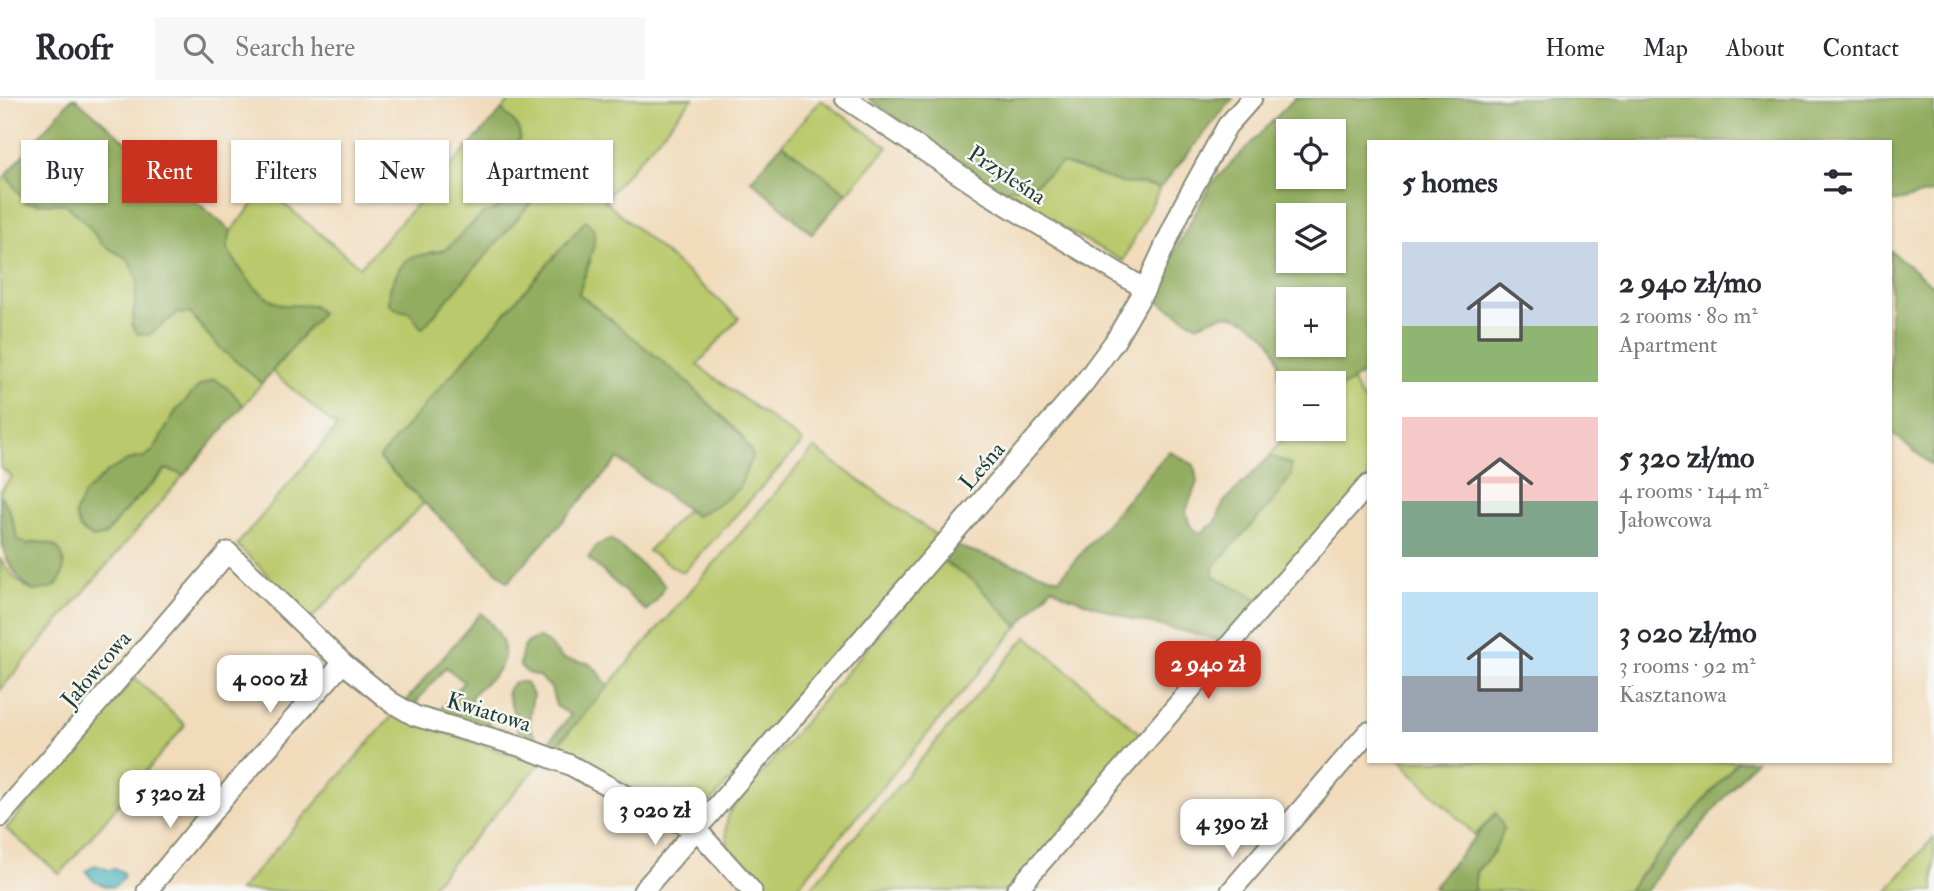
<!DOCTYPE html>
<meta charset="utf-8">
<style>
body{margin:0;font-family:"IM FELL Double Pica",serif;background:#f7f7f7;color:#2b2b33;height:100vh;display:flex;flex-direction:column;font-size:26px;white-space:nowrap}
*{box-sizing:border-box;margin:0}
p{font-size:23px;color:#7c7c81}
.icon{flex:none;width:38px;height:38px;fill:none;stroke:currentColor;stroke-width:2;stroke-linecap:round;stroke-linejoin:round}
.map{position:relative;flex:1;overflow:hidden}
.panel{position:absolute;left:1367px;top:42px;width:525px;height:623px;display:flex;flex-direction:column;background:#fff;border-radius:0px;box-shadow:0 2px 5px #0004}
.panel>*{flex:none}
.top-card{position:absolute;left:21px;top:42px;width:665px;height:63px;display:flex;gap:14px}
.tools{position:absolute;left:1276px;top:21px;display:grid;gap:14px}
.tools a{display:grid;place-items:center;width:70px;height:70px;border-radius:0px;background:#fff;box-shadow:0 2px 5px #0004;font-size:35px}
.price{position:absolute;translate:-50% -60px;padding:0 16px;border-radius:14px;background:#fff;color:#222;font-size:23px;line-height:46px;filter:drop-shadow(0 2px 4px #0008)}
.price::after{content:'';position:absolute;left:50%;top:42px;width:21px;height:16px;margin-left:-10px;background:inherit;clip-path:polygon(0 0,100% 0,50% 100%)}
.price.on{background:#c8321e;color:#fff}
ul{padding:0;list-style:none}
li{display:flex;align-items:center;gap:21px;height:175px;padding:0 35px}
li span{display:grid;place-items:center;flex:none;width:196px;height:140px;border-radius:0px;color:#555}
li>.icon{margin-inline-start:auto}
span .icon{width:84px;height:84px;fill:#fffc;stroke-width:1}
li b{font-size:30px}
h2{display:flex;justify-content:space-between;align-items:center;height:84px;padding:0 35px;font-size:30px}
.tag{padding:0 24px;border-radius:0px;background:#fff;box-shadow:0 2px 5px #0004;font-size:24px;line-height:63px}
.tag.on{background:#c8321e;color:#fff}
header{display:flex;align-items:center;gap:42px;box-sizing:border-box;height:98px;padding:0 35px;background:#fff;border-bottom:2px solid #e1e1e2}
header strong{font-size:33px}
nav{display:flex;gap:38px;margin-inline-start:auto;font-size:24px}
.search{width:490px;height:63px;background:#f7f7f7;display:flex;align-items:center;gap:18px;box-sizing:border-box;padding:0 24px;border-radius:0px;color:#7c7c81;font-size:26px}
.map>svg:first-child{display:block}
.green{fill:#bac96c;stroke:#6c8350;stroke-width:2}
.forest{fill:#93ad60;stroke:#59754a;stroke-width:2;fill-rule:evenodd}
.water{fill:#41b1bb;stroke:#307778;stroke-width:2}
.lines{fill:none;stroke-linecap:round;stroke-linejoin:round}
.street-casing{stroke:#888c78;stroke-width:23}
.street{stroke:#fff;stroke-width:19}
.labels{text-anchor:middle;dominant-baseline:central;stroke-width:5;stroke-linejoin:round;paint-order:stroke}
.street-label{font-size:23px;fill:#1f3d34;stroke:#f6f6f2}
</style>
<header>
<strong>Roofr</strong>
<div class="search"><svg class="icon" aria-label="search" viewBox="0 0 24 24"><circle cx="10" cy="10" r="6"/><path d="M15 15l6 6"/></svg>Search here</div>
<nav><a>Home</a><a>Map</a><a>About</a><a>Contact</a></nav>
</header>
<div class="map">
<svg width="1934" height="793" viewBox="0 0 1934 793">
<rect width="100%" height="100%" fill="#f6f6f2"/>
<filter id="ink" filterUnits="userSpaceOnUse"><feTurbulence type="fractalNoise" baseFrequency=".0143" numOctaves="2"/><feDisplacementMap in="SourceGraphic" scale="14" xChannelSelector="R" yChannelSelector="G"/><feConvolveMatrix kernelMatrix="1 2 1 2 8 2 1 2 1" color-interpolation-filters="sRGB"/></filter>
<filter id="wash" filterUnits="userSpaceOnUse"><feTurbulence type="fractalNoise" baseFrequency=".00686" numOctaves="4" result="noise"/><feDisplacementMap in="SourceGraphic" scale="28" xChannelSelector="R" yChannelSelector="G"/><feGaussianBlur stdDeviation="1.57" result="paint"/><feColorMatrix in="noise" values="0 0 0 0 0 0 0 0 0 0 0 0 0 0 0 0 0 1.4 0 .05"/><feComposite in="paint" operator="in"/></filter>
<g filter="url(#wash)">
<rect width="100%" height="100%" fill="#f1dbbb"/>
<g class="green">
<path d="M512,0H693L604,102L739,220L697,267L803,344L683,475L648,453L687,412L696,418L741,337L684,281L578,196L591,162L379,361L424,405L310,522L278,496L281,490L237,447L337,329L272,274L321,215L313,207C303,207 289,209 279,206C255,197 240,171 226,150L231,133L266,91L360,169L469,48C482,65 499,77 511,93L510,101L495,112L483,116L445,152L431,154L398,212L409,214L555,64L529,63L520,58L517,48C526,32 512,23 502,12Z"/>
<path d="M821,2L888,49L847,95L782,46Z"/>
<path d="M1062,65L1122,85L1144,86L1160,90L1123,163L997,93L1035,86Z"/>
<path d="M6,77L26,105L65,106L84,123L103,147L128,161L138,182L132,227L168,223L177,215H191C212,243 236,263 262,285L243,308L231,293L176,313L153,353L144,359L128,362L80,431L93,440L106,437L121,417L167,371L184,377L0,592V460C8,475 18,484 33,493L37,444L27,446L18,441L9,411L0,397V393L12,379L0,369V85Z"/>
<path d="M1353,283L1360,298L1368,306V381L1262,503L1213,478V468L1274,402L1290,366L1270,358L1289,331H1334V294Z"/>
<path d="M814,350L940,440L709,706L677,693L671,706L552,653Z"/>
<path d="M941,462L974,483L1018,529L794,793H762L727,749L726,729L729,714Z"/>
<path d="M1027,538L1144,639L1009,793H808Z"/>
<path d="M135,580L185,627L60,776L6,731Z"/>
<path d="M393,617L540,666L427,793H239Z"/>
<path d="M1400,663H1738L1627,793H1475L1474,791L1476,774L1494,754L1495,716L1475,737Z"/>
<path d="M1934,739V793H1887Z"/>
</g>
<g class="forest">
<path d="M72,0H75L231,133L227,150C240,171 255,197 280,206C289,209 303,207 313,207L321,215L262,285L221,251L208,237L191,216L177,215L149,237L138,236L132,227L138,182L128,161L103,147L84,123L65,106L26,105L6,77Z"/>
<path d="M868,0H1233L1160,90L1144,86L1122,85L1062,65L1035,86L997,93Z"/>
<path d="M1295,0H1934V94L1890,105V44H1368V273L1334,294V285L1288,286L1279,280C1279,273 1279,265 1277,258C1272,238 1244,214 1222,218C1214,219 1204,224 1196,227L1150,198L1211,86ZM1288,33H1334V79H1288ZM1288,117H1334V163H1288ZM1288,201H1334V247H1288Z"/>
<path d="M502,12C512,23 526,32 517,48L520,59C534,66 550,60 562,69L422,231L409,214L398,212L389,206L390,190L399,171L409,160L445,152L483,116L495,112L510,101L511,93C499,77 482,65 469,48Z"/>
<path d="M782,46L847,95L812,136L751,82Z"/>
<path d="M586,122L594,132V146L579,196L684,281L741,337L753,357L739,390L722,404L696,418L618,361L508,484L424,405L379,360Z"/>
<path d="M1890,152L1934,189V369L1890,333Z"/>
<path d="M215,281L231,293L243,308L184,377L166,371L121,417L105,437L93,440L80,431L75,416L84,396L107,374L128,362L144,359L153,353L176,313L199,288Z"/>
<path d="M1169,353L1194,367L1197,384L1186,413L1190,428L1200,435L1215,425L1224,404L1270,358L1291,366V378L1274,402L1213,469V478L1262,503L1227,544L1132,521L1065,497L1052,489L1018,529L974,483L941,462L953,447L1059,481Z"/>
<path d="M0,397L9,411L18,441L27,446C35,444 42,443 50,446C67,451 68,477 55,488C49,492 40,492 33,493C0,466 0,443 0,397Z"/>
<path d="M611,441L665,487L657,502L646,513L588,460L597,447Z"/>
<path d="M481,515C503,536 516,558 489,582C482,588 473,593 470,602L490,621L489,633L441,618L438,614L464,584L446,569L420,599L414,609L403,606Z"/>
<path d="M539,540L547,544L563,561L588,565L598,573L608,589L552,653L518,642C520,626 511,610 507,594L514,584H525L533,597C530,619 522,634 547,646L571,617L556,608L551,590L540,579L528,575L520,568C521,554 523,542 539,540Z"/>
<path d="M1738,663H1755L1646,793H1627Z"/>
<path d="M1496,715L1504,731L1494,754L1476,774L1474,791L1475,793H1439L1433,788Z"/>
</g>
<path class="water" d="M95,767L109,772L116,771L122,773L124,777C122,784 119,786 112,789C102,788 91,783 86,773Z"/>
</g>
<g filter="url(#ink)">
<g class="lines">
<g class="street-casing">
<g id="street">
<path d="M845,0L990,97L1145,191"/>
<path d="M0,719L228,454L343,565L391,604L415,618L522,649L570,667L657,715L697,732L752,793"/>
<path d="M147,793L227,696L343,565"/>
<path d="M643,793L1084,285L1115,243L1145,191L1184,106L1227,28L1252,0"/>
<path d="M1016,793L1368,387"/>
<path d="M1231,793L1368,634"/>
</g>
</g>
<use href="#street" class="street"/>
</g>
</g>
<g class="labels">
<g class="street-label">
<text transform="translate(1007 77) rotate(33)">Przyleśna</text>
<text transform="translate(982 368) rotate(-49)">Leśna</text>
<text transform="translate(96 571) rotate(-49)">Jałowcowa</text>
<text transform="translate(489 614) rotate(17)">Kwiatowa</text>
</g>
</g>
</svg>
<div class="tools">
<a><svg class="icon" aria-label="locate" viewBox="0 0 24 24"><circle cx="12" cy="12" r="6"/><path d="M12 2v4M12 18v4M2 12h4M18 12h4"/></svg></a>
<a><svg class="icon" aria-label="layers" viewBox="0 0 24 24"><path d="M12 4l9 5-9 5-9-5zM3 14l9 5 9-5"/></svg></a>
<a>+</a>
<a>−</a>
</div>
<b class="price on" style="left:1208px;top:603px">2 940 zł</b>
<b class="price" style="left:270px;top:617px">4 000 zł</b>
<b class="price" style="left:170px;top:732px">5 320 zł</b>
<b class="price" style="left:655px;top:749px">3 020 zł</b>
<b class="price" style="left:1232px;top:761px">4 390 zł</b>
<div class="top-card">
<a class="tag">Buy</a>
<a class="tag on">Rent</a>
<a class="tag">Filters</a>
<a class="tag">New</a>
<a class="tag">Apartment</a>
</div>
<section class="panel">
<h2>5 homes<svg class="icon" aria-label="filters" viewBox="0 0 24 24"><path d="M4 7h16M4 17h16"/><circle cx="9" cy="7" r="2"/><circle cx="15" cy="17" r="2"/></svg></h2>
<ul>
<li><span style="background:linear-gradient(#c9d6e8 60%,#8fb573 0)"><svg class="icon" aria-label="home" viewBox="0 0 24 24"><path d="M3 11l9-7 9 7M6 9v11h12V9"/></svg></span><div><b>2 940 zł/mo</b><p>2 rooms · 80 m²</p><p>Apartment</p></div></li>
<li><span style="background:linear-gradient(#f6c9c9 60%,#7fa58c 0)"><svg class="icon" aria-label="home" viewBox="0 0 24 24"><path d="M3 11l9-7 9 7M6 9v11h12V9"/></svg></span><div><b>5 320 zł/mo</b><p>4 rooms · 144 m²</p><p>Jałowcowa</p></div></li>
<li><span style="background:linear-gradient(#bfe0f5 60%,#9aa5b1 0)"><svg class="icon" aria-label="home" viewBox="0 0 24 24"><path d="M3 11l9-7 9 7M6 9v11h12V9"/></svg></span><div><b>3 020 zł/mo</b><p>3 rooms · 92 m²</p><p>Kasztanowa</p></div></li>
</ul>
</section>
</div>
